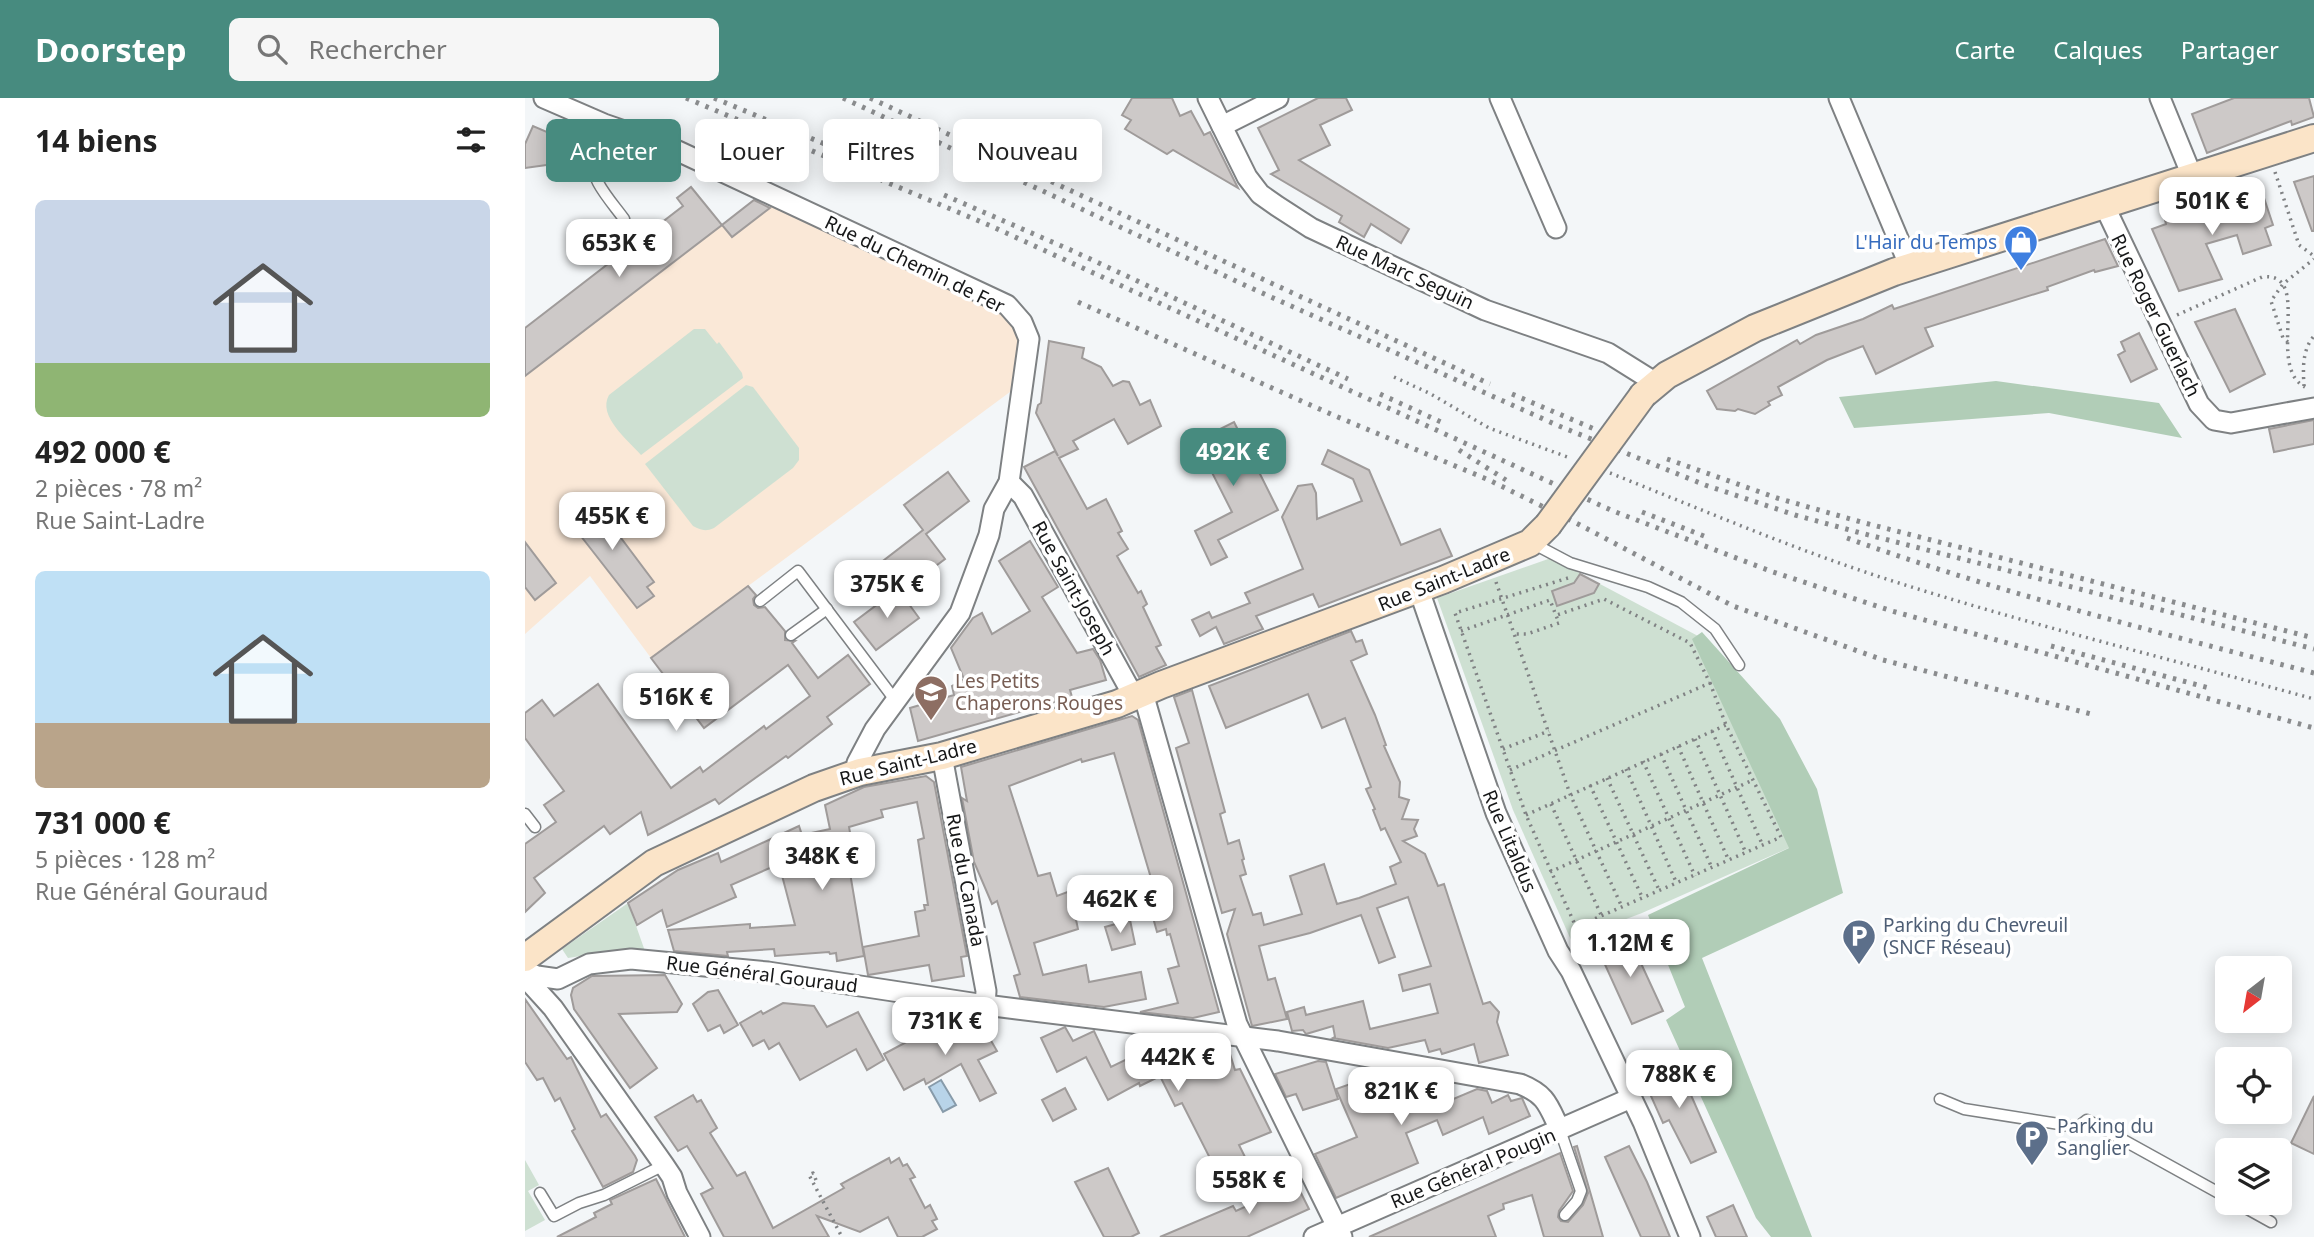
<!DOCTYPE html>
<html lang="fr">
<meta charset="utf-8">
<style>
body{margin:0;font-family:"Noto Sans",sans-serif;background:#f6f6f6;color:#222;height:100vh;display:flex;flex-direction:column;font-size:26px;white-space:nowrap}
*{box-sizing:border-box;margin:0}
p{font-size:23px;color:#767676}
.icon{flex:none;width:38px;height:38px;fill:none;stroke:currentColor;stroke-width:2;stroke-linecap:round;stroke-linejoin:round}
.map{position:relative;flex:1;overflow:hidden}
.details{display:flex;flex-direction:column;background:#fff;width:525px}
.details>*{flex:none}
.banner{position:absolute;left:21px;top:21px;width:665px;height:63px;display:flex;gap:14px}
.needle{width:46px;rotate:211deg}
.tools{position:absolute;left:1690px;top:858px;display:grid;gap:14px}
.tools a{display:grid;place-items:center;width:77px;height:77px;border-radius:10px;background:#fff;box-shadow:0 4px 18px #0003;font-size:35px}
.price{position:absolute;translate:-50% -60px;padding:0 16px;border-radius:14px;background:#fff;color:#222;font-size:23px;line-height:46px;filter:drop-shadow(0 2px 4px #0008)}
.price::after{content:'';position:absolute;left:50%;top:42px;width:21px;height:16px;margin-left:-10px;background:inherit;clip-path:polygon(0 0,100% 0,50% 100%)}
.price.active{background:#478b7f;color:#fff}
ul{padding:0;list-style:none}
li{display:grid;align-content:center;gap:14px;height:371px;padding:0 35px}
li span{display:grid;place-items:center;height:217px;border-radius:10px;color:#555}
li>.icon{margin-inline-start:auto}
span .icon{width:126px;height:126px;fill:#fffc;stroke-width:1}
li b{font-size:30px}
h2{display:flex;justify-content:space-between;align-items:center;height:84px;padding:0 35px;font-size:30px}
.tag{padding:0 24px;border-radius:10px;background:#fff;box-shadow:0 4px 18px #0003;font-size:24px;line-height:63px}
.tag.active{background:#478b7f;color:#fff}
header{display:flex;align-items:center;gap:42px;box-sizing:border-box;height:98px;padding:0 35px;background:#478b7f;color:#fff}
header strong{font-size:33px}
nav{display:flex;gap:38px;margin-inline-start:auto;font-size:24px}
.search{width:490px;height:63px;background:#f6f6f6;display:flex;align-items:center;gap:18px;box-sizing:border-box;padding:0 24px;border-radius:10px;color:#767676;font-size:26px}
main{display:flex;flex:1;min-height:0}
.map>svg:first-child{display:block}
.education{fill:#fae8d7}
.green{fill:#cee0d2}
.forest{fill:#b1cdb7}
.water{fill:#b8d4e9;stroke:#879baa;stroke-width:2}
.building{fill:#cdc9c8;stroke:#9f9b9a;stroke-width:2}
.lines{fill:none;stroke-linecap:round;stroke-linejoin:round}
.lane-casing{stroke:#7e8183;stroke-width:13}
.street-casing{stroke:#7e8183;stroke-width:23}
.secondary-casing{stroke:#7e8183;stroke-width:30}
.path{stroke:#808284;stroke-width:3.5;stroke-dasharray:2 5;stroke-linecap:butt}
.lane{stroke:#fff;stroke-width:10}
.street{stroke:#fff;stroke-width:19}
.secondary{stroke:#fbe4c8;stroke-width:26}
.rail{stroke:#8a8c8e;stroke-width:5;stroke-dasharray:3.5 7;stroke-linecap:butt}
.secondary-bridge-casing{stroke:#7e8183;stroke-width:30;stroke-linecap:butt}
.secondary-bridge{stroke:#fbe4c8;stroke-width:26}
.labels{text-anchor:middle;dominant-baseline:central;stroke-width:7;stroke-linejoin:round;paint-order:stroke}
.shop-label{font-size:19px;fill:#366cbe;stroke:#fff;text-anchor:end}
.street-label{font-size:19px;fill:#161718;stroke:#fff}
.education-label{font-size:19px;fill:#785e54;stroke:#fff;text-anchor:start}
.service-label{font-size:19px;fill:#4e5e75;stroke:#fff;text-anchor:start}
</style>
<header>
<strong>Doorstep</strong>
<div class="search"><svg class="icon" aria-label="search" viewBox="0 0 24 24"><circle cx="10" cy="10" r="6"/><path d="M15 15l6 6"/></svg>Rechercher</div>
<nav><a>Carte</a><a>Calques</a><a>Partager</a></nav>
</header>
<main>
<section class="details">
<h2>14 biens<svg class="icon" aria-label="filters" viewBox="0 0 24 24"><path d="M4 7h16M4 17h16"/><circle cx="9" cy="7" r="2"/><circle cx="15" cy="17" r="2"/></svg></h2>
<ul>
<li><span style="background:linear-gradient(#c9d6e8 75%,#8fb573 0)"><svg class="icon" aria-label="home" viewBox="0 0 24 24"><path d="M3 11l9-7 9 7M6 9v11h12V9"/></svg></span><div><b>492 000 €</b><p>2 pièces · 78 m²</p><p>Rue Saint-Ladre</p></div></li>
<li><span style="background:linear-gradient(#bfe0f5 70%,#b9a48a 0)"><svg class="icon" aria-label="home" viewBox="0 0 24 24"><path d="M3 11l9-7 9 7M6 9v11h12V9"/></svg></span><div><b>731 000 €</b><p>5 pièces · 128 m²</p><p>Rue Général Gouraud</p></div></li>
</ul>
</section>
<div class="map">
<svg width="1789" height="1139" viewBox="0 0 1789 1139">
<rect width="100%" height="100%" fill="#f3f6f8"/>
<path class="education" d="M252,104L479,210L499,243L493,288L126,560L65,478L0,536V278L197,126L207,139Z"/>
<g class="green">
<path d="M169,231H180L192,246L194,244L217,275L218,280L116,357C103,342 72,318 84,297Z"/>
<path d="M221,287L228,289L274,350V362L268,370L189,430C180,434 176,432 168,428L120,366Z"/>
<path d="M1026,460L1173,538L1268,748L1117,815L1046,842L988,712L912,500Z"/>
<path d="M103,805L121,856L81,854L43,860L37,851Z"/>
<path d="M0,1062L14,1087L3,1093L20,1122L0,1133Z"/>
</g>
<g class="forest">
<path d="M1471,283L1634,305L1657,340L1524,315L1329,330L1314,299Z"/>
<path d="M1177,534L1255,621L1292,691L1318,795L1177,860L1287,1139H1246L1231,1120L1141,922L1160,909L1123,817L1264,750L1167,541Z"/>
</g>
<path class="water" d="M416,982L431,1007L418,1014L404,989Z"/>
<g class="building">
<path d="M607,0H647L655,18L666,13L679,37L685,34L713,90L648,52L642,56L600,31L606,22L597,17Z"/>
<path d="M793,0H821L827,12L795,27L805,47L774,62L884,131L876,145L846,126L839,139L814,124L817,118L746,76L754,72L733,30Z"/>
<path d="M1709,0H1784L1789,19L1767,27L1766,23L1682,55L1667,16Z"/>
<path d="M52,27L59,31L57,62L0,70V46L8,28L45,44Z"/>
<path d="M1789,78V133H1787L1769,84Z"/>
<path d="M166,89L197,127L0,278V230L158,108L152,100Z"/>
<path d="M1736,91L1748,127L1740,130L1746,147L1718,156L1712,137L1681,146L1697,181L1654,193L1627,131L1641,126L1640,122L1669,113L1670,117L1707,105L1705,101Z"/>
<path d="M229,102L245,110L207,139L197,127Z"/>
<path d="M1580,141L1593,168L1570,174L1569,172L1522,189L1523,192L1400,230L1408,248L1351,276L1338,248L1302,262L1253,289L1257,297L1243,304L1245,307L1230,316L1213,311L1210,313L1192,311L1182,293L1272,242L1275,246L1291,237L1338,221L1367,207L1369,211Z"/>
<path d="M1710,211L1740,276L1705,294L1670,224Z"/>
<path d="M1614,235L1632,271L1606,284L1593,257L1600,253L1596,244Z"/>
<path d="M524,243L559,250L557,260L576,269L588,288L598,283L604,284L615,307L625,302L636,328L603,346L589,321L548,343L553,351L534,360L562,411L581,401L597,433L593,435L603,451L592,458L613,495L616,493L622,506L618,509L636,547L631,549L641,567L614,579L499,369L530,353L533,358L511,315L513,307L516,305Z"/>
<path d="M1789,322V346L1749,354L1744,331Z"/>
<path d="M709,324L753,412L693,442L702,459L686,467L670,433L707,414L671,343Z"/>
<path d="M803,352L844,372L876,447L915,431L927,458L794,509L788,496L731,518L738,531L699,546L691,529L675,538L667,522L684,514L687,520L725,505L720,495L778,471L757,419L773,388L787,386L791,395L792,421L837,403L828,381L797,366Z"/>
<path d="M423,374L444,403L401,436L420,461L376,494L354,466L398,432L379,407Z"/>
<path d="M66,400L129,484L122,489L129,498L112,510L41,419Z"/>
<path d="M505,443L533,489L517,499L552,555L568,551L575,562L581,582L545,592L547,599L393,643L385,610L429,597L427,588L439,581L426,550L448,520L457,515L467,536L505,513L474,463Z"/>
<path d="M0,444L31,485L10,502L0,489Z"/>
<path d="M1055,476L1074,486L1069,495L1032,508L1027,493L1049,485Z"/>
<path d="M223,488L231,497L228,501L229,507L233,510L240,509L260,533V542L270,543L267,545L293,580L323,557L345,586L302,619L307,626L263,660L261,658L194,706L190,701L123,737L116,714L85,736L79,728L9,780L20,795L0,814V746L31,724L19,707L39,693L0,640V615L17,602L29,618L73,586L146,690L175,669L178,674L239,628L241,631L285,598L263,567L179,630L126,560Z"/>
<path d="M373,491L394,520L351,552L329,524Z"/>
<path d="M826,533L831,544L837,542L842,556L826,563L850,617L861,647L859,648L875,684L874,699L884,702L877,721L893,722L889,731L892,738L878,743L900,756L913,788L919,786L958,906L965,904L974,914L972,924L983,957L954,965L949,946L917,956L915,951L904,954L900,942L863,950L808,940L810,939L808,928L781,936L778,932L767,933L762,914L779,909L781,917L838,903L845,931L913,915L905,886L878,893L874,877L906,868L883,799L852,810L870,859L854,865L836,817L785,835L734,848L743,882L750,880L762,921L727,928L702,836L710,811L697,815L651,650L664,645L649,599L667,592L700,714L695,716L703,746L714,742L719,761L717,762L721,776L715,778L728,817L736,815L739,827L777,816L765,778L799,766L812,806L834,800L871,786L865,769L876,764L860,730L856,732L848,712L850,711L841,691L846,689L820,620L797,630L783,596L701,630L684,588Z"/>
<path d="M607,618L613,622L694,914L668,920L615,914L653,905L643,871L654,868L645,836L642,837L641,831L632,834L627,816L634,814L629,798L631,797L589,655L557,664L556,661L484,688L513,778L525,775L532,798L545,793L553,831L509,845L518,877L561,867L564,884L616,874L621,901L579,909L495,899L489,878L495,876L472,803L467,806L449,764L437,700L442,703L436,669Z"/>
<path d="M401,678L409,684L442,858L436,859L439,878L407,883L404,867L343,877L338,849L394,838L390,814L400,812L399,807H403L393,742L399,740L392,704L356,712L358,719L324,729L326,740L324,744L320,745L339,858L312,863L311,855L305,856L304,854L250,858L249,851L202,854L203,858L149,853L143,832L225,826V830L270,827L254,766L206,787L211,799L142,829L137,812L112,827L103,805L153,772L193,755L196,764L274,728L277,737L305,731L300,707L339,689Z"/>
<path d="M605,822L610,846L587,852L580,829Z"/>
<path d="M1102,835L1138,913L1107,926L1072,849Z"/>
<path d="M140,877L157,906L152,914L94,916L132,970L105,990L49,911L46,897L48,890L67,878Z"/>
<path d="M193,892L213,927L199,935L195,927L183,933L168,906L183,894Z"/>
<path d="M0,901L42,961L46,959L76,1019L81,1016L110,1058L112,1062L108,1074L78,1089L47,1033L50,1031L35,1000L30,1003L18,980L12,982L0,964Z"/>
<path d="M258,905L289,908L302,929L333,914L359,962L342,972L331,951L275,982L254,945L244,951L239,942L228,948L215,925L236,913L238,916Z"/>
<path d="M453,920L472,953L453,962L471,995L455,1003L436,966L401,986L399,981L379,992L359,956L413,927L419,938Z"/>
<path d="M540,929L548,943L569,933L586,969L629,948L634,959L648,953L660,979L705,956L710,972L715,971L746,1034L714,1047L724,1067L695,1080L657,1005L650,1008L635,978L615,988L614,985L583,1002L561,959L532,974L516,940Z"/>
<path d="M793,963L801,964L813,1001L778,1012L771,996L761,999L750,976Z"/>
<path d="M1151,963L1191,1054L1166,1065L1144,1022L1138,1025L1117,978Z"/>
<path d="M870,976L879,999L911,986L919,1005L952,991L962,993L967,1005L983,997L986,1003L997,1000L1005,1018L964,1036L958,1019L918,1037L912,1022L881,1035L893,1065L811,1100L790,1056L832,1039L811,991L851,977Z"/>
<path d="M540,990L551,1011L528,1023L517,1002Z"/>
<path d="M168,997L172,1004L176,1002L192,1030L185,1035L212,1078L220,1074L248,1130L319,1090L316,1086L364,1060L366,1065L374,1060L378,1068L382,1066L390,1079L385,1081L400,1110L405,1107L412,1121L407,1123L412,1131L397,1139H373L363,1119L335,1134L292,1118L304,1139H199L176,1096L188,1090L162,1048L153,1053L130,1019Z"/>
<path d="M1789,998V1056L1766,1045Z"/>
<path d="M1052,1048L1078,1139H1019L1007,1097L978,1106L979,1111L963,1118L971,1139H844L1035,1055L1048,1093L1034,1113L1033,1119L1036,1123L1043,1124L1058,1107L1063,1095L1049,1049Z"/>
<path d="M1104,1048L1122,1084L1145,1139H1116L1080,1059Z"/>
<path d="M583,1070L614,1135L606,1139H579L550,1084Z"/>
<path d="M131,1081L160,1139H32L71,1119L69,1115L87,1106L85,1102Z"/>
<path d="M770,1083L784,1111L722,1139H635L708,1108L711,1113L746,1097L745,1094Z"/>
<path d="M1208,1107L1222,1139H1191L1182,1119Z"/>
</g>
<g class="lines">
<g class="lane-casing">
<g id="lane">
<path d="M79,26C75,36 68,47 67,57C63,80 87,104 99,121"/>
<path d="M1009,446L1045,465L1123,489L1156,504L1190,531L1214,567"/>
<path d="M235,503L273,473L370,602"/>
<path d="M266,537L302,511"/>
<path d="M0,716L10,729"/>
<path d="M1415,1001L1439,1011L1553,1029L1562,1022L1703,1100"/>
<path d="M1035,1032L1056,1093L1052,1103L1040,1117"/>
<path d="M15,1095L29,1118L54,1105L79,1097L139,1067"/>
<path d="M1710,1104L1746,1124"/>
</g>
</g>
<g class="street-casing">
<g id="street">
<path d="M19,0L79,26L140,47L482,207L497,224L504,241L484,384L469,411L464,437L435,515L350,631L332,665L335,674"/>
<path d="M683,0L722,79L735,96L752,108L786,130L960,212L1083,255L1131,285"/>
<path d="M975,0L1031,130"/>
<path d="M1314,0L1385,169"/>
<path d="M1635,0L1667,78"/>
<path d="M697,28L753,0"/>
<path d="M1579,107L1674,306L1689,322L1706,325L1789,310"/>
<path d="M484,384L498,398L609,599"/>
<path d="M894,492L971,715L1033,853L1046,873L1118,1024L1165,1139"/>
<path d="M618,595L712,926L817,1139"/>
<path d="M417,658L461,893L460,907"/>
<path d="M0,873L12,878L33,881L64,866L106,861L243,874L460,907L753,943L995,986C1022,997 1023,1007 1035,1032"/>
<path d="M0,879L28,910L139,1067L147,1079L152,1095L175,1139"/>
<path d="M789,1139L1106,1000"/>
</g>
</g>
<g class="secondary-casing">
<g id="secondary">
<path d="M1118,297L1142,277L1230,230L1369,174L1789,40"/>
<path d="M0,860L129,765L289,690L335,674L417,658L592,606L636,587L918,482L1005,445L1023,427"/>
</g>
</g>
<g class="path">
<path d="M1750,74L1774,147L1789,158"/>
<path d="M1652,217L1737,179C1789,173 1740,268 1780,289"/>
<path d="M1763,244L1758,240L1746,203L1758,186L1789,161"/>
<path d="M869,279L904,295L964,330L1045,360"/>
<path d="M1779,288C1778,271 1777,252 1789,238"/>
<path d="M1085,375C1173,410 1259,447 1349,477C1493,524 1642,560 1789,601"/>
<path d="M1043,480L930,515L1001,717L1051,829L1256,739L1201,627L1185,585"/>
<path d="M971,484L1045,696L1097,809"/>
<path d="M936,533L1025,502L1034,525L1002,536H990"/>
<path d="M1187,633L1238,748"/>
<path d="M1170,641L1221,755"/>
<path d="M1153,648L1204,763"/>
<path d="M978,651L1024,633"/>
<path d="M1136,656L1187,770"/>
<path d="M1118,663L1170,778"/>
<path d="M1101,671L1152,786"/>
<path d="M985,672L1185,585L1165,545L1079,501L1032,517"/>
<path d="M1082,680L1135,794"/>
<path d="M1065,687L1118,801"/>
<path d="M1026,706L1077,819"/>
<path d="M1001,717L1201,627"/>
<path d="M1025,774L1228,682"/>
<path d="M291,1082L288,1075L284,1077L317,1139"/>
</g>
<use href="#lane" class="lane"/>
<use href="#street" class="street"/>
<use href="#secondary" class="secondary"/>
<g class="rail">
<path d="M161,0L466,128L1088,413L1248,474L1367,513L1789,630"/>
<path d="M189,0L319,54"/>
<path d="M318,0L726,190L1034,328L1180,387L1270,417L1332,434L1789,551"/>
<path d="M345,0L965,286"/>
<path d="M419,97L548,153L823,281"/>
<path d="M553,204L808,317L964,382L1055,427L1208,508L1358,562L1566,616"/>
<path d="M855,296L916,324"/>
<path d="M987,296L1074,333"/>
<path d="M934,352L981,382"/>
<path d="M1142,361L1252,400L1336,424L1789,540"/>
<path d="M1117,414L1179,438"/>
<path d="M1322,440C1474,495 1632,534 1789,575"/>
<path d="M1526,548L1688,591"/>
</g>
<g class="secondary-bridge-casing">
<path id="secondary-bridge" d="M1023,427L1118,297"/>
</g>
<use href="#secondary-bridge" class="secondary-bridge"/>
</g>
<defs>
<g id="shop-pin" transform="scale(1.75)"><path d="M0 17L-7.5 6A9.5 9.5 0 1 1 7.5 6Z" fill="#3f7fe0" stroke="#fff"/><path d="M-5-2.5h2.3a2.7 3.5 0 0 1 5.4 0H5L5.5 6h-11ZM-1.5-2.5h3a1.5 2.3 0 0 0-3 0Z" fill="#fff"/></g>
<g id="school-pin" transform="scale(1.75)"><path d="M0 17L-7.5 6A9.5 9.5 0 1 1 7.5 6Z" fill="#8d6e63" stroke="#fff"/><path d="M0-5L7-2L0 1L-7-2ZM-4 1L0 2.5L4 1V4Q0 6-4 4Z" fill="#fff"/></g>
<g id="parking-pin" transform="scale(1.75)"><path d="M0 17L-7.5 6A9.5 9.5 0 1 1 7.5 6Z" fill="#5c6f8a" stroke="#fff"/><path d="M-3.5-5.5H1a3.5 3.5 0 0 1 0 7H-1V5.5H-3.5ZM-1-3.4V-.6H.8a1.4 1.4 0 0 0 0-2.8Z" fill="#fff"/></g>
</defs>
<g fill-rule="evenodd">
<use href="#shop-pin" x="1496" y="144"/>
<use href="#school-pin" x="406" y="594"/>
<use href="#parking-pin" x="1334" y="838"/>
<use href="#parking-pin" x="1507" y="1039"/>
</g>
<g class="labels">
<g class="shop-label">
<text x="1472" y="144">L'Hair du Temps</text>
</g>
<g class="street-label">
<text transform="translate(390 166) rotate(26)">Rue du Chemin de Fer</text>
<text transform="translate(880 174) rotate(25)">Rue Marc Seguin</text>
<text transform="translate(1631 217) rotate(64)">Rue Roger Guerlach</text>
<text transform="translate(919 481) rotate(-22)">Rue Saint-Ladre</text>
<text transform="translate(549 490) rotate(61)">Rue Saint-Joseph</text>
<text transform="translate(383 664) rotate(-14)">Rue Saint-Ladre</text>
<text transform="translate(985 743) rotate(67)">Rue Litaldus</text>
<text transform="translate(441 782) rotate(79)">Rue du Canada</text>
<text transform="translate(237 876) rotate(7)">Rue Général Gouraud</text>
<text transform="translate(948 1070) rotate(-23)">Rue Général Pougin</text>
</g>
<g class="education-label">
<text x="430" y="583">Les Petits<tspan x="430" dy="22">Chaperons Rouges</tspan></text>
</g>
<g class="service-label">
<text x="1358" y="827">Parking du Chevreuil<tspan x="1358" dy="22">(SNCF Réseau)</tspan></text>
<text x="1532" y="1028">Parking du<tspan x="1532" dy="22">Sanglier</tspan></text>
</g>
</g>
</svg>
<div class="tools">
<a><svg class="needle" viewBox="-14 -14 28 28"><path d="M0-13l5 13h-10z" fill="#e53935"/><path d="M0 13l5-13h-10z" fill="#767676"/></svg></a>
<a><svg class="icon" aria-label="locate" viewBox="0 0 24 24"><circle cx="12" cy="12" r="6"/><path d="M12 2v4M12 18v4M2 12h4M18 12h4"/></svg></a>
<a><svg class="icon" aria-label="layers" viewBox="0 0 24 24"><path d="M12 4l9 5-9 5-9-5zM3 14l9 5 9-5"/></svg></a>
</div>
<b class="price" style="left:1687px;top:139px">501K €</b>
<b class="price" style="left:94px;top:181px">653K €</b>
<b class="price active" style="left:708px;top:390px">492K €</b>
<b class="price" style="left:87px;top:454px">455K €</b>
<b class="price" style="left:362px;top:522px">375K €</b>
<b class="price" style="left:151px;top:635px">516K €</b>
<b class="price" style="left:297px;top:794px">348K €</b>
<b class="price" style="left:595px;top:837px">462K €</b>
<b class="price" style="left:1105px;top:881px">1.12M €</b>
<b class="price" style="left:420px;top:959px">731K €</b>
<b class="price" style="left:653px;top:995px">442K €</b>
<b class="price" style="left:1154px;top:1012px">788K €</b>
<b class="price" style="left:876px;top:1029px">821K €</b>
<b class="price" style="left:724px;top:1118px">558K €</b>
<div class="banner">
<a class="tag active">Acheter</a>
<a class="tag">Louer</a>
<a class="tag">Filtres</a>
<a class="tag">Nouveau</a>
</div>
</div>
</main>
